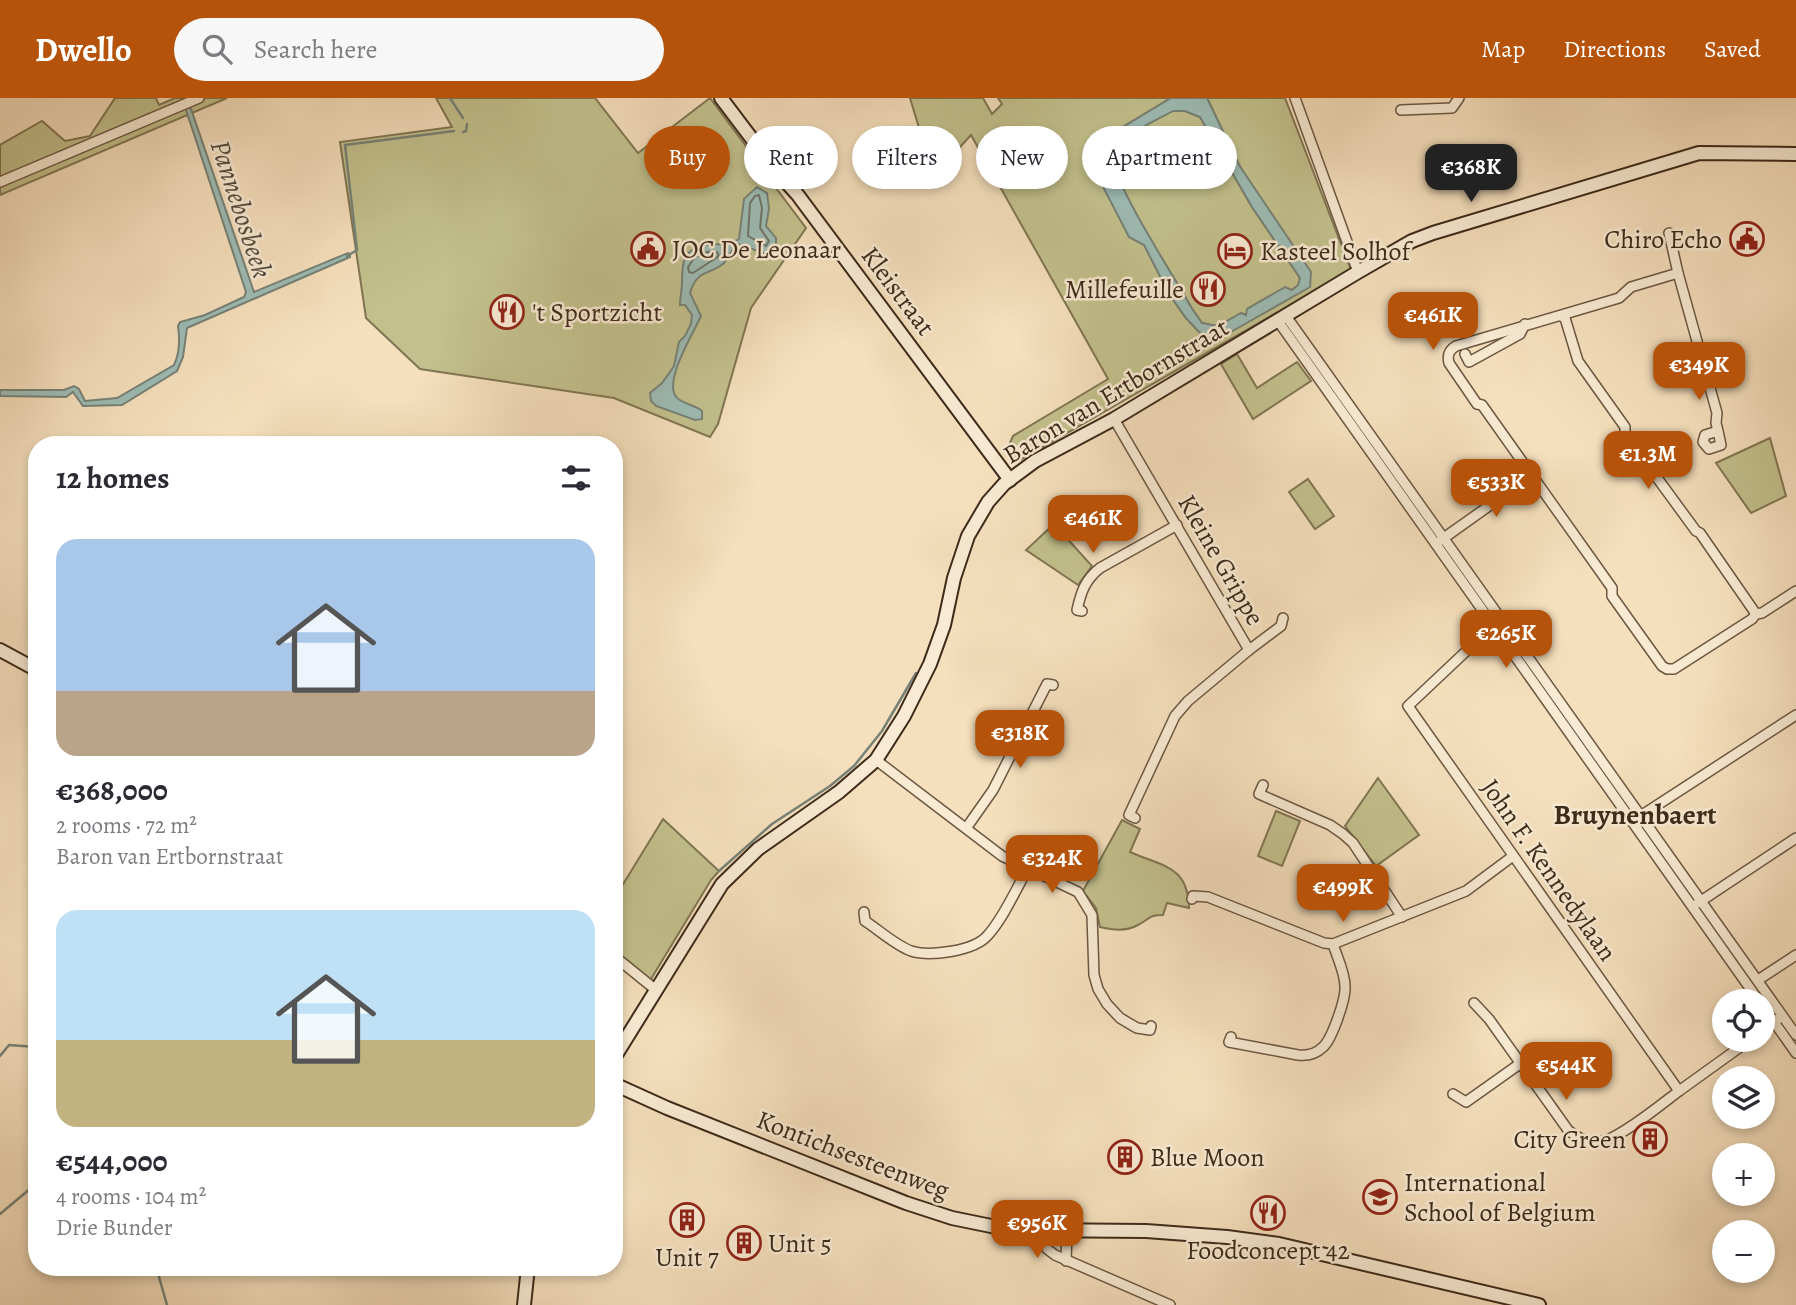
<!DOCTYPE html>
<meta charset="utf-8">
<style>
body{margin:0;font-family:Alegreya,serif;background:#f7f7f7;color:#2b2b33;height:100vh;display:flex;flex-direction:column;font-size:26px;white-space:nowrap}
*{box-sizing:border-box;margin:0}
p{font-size:23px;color:#7c7c81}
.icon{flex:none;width:38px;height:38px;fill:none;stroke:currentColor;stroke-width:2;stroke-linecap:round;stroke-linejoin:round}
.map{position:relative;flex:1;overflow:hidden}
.sheet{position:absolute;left:28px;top:338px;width:595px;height:840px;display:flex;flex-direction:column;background:#fff;border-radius:28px;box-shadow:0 4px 10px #0003}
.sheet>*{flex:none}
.hud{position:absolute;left:644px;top:28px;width:665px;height:63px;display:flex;gap:14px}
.controls{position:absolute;left:1712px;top:891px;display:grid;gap:14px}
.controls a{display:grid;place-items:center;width:63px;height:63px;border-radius:50%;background:#fff;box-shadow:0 4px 10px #0003;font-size:35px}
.price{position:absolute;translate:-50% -60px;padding:0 16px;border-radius:14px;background:#b45309;color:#fff;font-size:23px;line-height:46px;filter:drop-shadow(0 2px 4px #0008)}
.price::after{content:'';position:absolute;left:50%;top:42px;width:21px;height:16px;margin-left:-10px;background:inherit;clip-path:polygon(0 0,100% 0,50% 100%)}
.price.on{background:#222;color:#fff}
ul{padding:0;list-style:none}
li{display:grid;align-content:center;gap:14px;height:371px;padding:0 28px}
li span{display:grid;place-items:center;height:217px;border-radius:21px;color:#555}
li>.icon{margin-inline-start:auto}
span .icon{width:126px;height:126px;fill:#fffc;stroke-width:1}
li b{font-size:30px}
h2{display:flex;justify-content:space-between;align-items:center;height:84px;padding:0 28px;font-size:30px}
.pill{padding:0 24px;border-radius:32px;background:#fff;box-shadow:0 4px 10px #0003;font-size:24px;line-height:63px}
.pill.on{background:#b45309;color:#fff}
header{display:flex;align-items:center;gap:42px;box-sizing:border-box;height:98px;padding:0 35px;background:#b45309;color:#fff}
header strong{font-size:33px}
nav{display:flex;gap:38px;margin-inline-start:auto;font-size:24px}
.search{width:490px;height:63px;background:#f7f7f7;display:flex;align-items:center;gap:18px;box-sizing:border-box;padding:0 24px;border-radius:38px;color:#7c7c81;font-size:26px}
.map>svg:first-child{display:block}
.green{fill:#c2c08c;stroke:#807553;stroke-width:2}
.water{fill:#9dbcb5;stroke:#778277;stroke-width:2;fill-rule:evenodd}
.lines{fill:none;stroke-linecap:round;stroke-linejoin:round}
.shore{stroke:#6e7368;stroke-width:2}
.stream{stroke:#778277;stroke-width:2.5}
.street-casing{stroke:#6c5742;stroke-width:12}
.secondary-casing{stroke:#3e2a1a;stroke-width:16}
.street{stroke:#f8ead3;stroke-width:9}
.secondary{stroke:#f8ead3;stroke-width:12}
.labels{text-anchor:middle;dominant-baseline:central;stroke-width:5;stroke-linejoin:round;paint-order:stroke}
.poi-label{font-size:26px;fill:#3e2a1a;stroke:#f8ead3;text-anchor:start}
.street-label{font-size:26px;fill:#3e2a1a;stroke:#f8ead3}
.water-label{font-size:28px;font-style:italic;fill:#564e41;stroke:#f8ead3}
.neighbourhood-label{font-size:28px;font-weight:bold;fill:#3e2a1a;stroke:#f8ead3}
</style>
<header>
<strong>Dwello</strong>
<div class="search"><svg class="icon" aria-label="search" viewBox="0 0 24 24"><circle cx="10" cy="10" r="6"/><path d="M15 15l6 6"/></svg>Search here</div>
<nav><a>Map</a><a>Directions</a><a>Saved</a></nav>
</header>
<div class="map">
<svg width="1796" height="1207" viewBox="0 0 1796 1207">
<rect width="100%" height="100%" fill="#f5dfbc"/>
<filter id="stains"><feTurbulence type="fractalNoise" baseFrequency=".00286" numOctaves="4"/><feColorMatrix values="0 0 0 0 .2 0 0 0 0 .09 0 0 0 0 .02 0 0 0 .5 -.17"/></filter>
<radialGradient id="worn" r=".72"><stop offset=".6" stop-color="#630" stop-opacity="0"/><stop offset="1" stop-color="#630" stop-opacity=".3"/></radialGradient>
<g class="green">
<path d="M115,0H156L159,7L175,0H227L0,97V47L42,23L65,43L90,38Z"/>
<path d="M436,0H595L638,55L710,0L760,67L765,79L767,78L806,130L751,210L718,326L710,339L614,300L420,271L366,220L340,44L452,29Z"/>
<path d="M910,0H983L992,16L1002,6L998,0H1171L1108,38L1098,55L1129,139L1144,146L1169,196L1186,220L1202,237L1310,188L1239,67L1207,0H1285L1351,172L1015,365L1006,354L1013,338L1108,281L971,37L928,84L926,53Z"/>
<path d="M1173,12L1185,13L1200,19L1252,109L1300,180L1299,187L1292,192L1247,217L1241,215L1217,229L1202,225L1191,209C1177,183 1107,78 1113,56C1116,40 1159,21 1173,12Z"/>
<path d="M1237,256L1257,290L1297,264L1311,283L1253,321L1221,266Z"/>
<path d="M1770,340L1786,398L1751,415L1716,365Z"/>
<path d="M1308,381L1334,418L1315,431L1289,394Z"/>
<path d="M1054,426L1092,468L1078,487L1026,452Z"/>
<path d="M1378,680L1419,737L1376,768L1345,728Z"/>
<path d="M1276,713L1300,723L1282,768L1258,758Z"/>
<path d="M663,721L719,773L711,782L648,886L614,858V801Z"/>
<path d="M1122,722L1140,731L1130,754C1164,769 1188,768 1189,810L1167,805L1163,817C1148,817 1150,821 1138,827C1125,834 1113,832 1100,829L1096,810L1083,793Z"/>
</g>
<g class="water">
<path d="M1171,0H1207L1239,67L1311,174L1310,189L1215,243L1202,237L1186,220L1169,196L1144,147L1129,139L1097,77L1098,55L1108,38ZM1173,13H1185L1200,19L1252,109L1300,180L1298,187L1292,192L1285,189L1247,211L1246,217L1241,215L1218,228L1202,225L1191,209C1177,183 1108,78 1113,56C1116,40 1159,21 1173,13Z"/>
<path d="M187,9L191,11L254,194L348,155L350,156V159L187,230L183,259L177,273L122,307L83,308L73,294L66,299L0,298V292H64L74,288L79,291L85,303L117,300L174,267C180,255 180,242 178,228L180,224L205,217L244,199L246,194L186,12Z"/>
<path d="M757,89L767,95L769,111L766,128L776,140V145L771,155L766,156L738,146C732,151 729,159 724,165C709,178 698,170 690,195L701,218C694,234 662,285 677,300C684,306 695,307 702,313V321L695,322L656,308L651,303L650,295L662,285L674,268L679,244L685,238L691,226L692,217L685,207H680C680,199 682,192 682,185C682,165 682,151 706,147C719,145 728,149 739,141L744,101Z"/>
</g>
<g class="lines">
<g class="shore">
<path d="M759,97L762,110L760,130L769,143L766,148L748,138L750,105L755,98Z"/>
<path d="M707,154H717L719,158L693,175L689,174L688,169L695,159Z"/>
</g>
<g class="stream">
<path d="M450,0L463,20"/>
<path d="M463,34L466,33L467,26"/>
<path d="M347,158L357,152L345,47L454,33"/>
<path d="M719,773L772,726L830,688L854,668L882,633L916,575"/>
<path d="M0,958L9,947L37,949"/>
<path d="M0,1116L37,1085"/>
<path d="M160,1169L159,1179L167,1207"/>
</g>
<g class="street-casing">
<g id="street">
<path d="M1295,0L1358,174"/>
<path d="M1401,12L1452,10L1459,0"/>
<path d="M0,84L199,0"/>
<path d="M1669,135L1678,175L1631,189L1619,200L1456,248C1449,252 1447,257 1449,265L1477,306L1482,307L1612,490V498L1662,568L1667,571H1674L1752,521L1756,516L1762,515L1796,493"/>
<path d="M1678,175L1717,315L1716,325L1718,333L1705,337L1703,344L1709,351L1721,347L1718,333"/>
<path d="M1286,218L1796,937"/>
<path d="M1561,218L1565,220L1578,263L1625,329V336L1696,433L1700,435L1756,516"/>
<path d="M1278,223L1759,903"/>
<path d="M1465,256L1469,264L1520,236L1525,226"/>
<path d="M1114,321L1249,552"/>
<path d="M1441,442L1531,378"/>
<path d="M1082,513L1077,512C1081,494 1085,482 1100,470L1177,427"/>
<path d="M1495,526L1408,608L1679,993L1750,942"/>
<path d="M876,662L1002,758L1078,794L1092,817L1094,877L1098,891L1107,906L1120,920L1137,930L1150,932L1151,928"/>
<path d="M1263,687L1259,696L1330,727L1343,736L1353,745L1402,819"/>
<path d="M1639,719L1796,617"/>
<path d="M1135,720L1129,717L1175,618L1188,603L1249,552L1281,528L1283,520"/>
<path d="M967,729L993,692L1047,586L1053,587"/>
<path d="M1192,801L1193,798L1208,799L1324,845L1333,846L1466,793L1513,758"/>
<path d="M1698,805L1796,740"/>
<path d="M864,814L865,823C879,832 895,847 911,853C930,859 975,853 988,837C1004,819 1015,793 1027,772"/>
<path d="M614,858L656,892"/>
<path d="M1758,882L1796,857"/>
<path d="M1474,905L1489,921L1568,1032C1577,1040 1586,1045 1599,1044C1617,1043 1663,1005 1679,993"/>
<path d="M1762,907L1796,955"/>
<path d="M1762,932L1778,921"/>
<path d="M1231,939L1229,944L1298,957C1307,958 1316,956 1323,949C1332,941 1346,901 1345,888C1345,875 1337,859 1333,846"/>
<path d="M1453,996L1466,1004L1521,965"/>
<path d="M1044,1133L1047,1151L1055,1157L1170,1207"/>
<path d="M1066,1163L1067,1133"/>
</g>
</g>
<g class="secondary-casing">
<g id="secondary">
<path d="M721,0L777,74L797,96L1010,382"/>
<path d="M0,552L37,572"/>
<path d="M614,960L722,786L758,751L839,694L876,662L904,618L930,566L944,527L954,480L968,438L988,404L1004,386L1035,363L1114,321L1358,174L1412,143L1433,135L1699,55L1796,56"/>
<path d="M614,986L667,1010L906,1105L952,1120L996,1129L1027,1132L1146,1133L1227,1139L1279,1146L1539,1207"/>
<path d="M524,1207L528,1169"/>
</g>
</g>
<use href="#street" class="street"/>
<use href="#secondary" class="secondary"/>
</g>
<defs>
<g id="civic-ring" transform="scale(1.75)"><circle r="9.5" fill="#f8ead3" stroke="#8f2418" stroke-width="1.5"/><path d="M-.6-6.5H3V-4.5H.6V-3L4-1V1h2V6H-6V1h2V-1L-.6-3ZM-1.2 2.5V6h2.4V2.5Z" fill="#8f2418"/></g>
<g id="hotel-ring" transform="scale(1.75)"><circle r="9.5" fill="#f8ead3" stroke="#8f2418" stroke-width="1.5"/><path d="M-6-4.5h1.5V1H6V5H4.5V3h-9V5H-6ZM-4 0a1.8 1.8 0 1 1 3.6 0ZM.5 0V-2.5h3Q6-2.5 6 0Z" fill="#8f2418"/></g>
<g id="restaurant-ring" transform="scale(1.75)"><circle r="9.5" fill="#f8ead3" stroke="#8f2418" stroke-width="1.5"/><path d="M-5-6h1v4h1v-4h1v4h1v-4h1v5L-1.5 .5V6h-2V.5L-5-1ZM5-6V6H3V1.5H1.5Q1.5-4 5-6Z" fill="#8f2418"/></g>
<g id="building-ring" transform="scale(1.75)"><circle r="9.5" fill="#f8ead3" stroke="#8f2418" stroke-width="1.5"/><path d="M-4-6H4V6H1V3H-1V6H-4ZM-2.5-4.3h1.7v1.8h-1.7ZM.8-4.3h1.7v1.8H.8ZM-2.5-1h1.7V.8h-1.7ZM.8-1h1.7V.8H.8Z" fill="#8f2418"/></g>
<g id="school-ring" transform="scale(1.75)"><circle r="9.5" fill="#f8ead3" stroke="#8f2418" stroke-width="1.5"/><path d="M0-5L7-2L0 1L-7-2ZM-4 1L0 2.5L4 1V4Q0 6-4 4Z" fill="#8f2418"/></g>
</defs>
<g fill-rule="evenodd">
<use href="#civic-ring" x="1747" y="141"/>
<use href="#civic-ring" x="648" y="151"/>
<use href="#hotel-ring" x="1235" y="153"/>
<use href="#restaurant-ring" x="1208" y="191"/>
<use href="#restaurant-ring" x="507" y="214"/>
<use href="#building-ring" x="1650" y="1041"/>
<use href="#building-ring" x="1125" y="1059"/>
<use href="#school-ring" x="1380" y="1099"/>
<use href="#restaurant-ring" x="1268" y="1115"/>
<use href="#building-ring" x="687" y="1122"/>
<use href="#building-ring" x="744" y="1145"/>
</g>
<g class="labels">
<g class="poi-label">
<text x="1722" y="141" text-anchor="end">Chiro Echo</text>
<text x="672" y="151">JOC De Leonaar</text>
<text x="1260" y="153">Kasteel Solhof</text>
<text x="1184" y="191" text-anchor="end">Millefeuille</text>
<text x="532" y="214">'t Sportzicht</text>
<text x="1626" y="1041" text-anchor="end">City Green</text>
<text x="1150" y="1059">Blue Moon</text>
<text x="1404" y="1084">International<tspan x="1404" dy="30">School of Belgium</tspan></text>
<text x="768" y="1145">Unit 5</text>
<text x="1268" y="1152" text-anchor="middle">Foodconcept 42</text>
<text x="687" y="1159" text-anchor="middle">Unit 7</text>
</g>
<g class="street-label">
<text transform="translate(898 193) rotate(53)">Kleistraat</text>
<text transform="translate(1116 293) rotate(-31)">Baron van Ertbornstraat</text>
<text transform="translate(1221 462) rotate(60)">Kleine Grippe</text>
<text transform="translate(1549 772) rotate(55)">John F. Kennedylaan</text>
<text transform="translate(853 1057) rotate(21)">Kontichsesteenweg</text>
</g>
<g class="water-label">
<text transform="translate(241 111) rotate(72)">Pannebosbeek</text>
</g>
<g class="neighbourhood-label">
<text x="1635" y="717">Bruynenbaert</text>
</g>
</g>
<rect width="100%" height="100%" filter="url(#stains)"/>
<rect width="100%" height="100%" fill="url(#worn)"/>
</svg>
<div class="controls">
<a><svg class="icon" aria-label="locate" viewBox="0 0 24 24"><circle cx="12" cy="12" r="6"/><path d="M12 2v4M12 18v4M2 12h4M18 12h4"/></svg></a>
<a><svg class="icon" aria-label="layers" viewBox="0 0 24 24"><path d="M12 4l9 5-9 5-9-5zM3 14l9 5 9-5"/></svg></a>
<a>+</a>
<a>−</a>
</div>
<b class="price on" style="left:1471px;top:106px">€368K</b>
<b class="price" style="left:1433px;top:254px">€461K</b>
<b class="price" style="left:1699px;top:304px">€349K</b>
<b class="price" style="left:1648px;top:393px">€1.3M</b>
<b class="price" style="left:1496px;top:421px">€533K</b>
<b class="price" style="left:1093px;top:457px">€461K</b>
<b class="price" style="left:1506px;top:572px">€265K</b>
<b class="price" style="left:1020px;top:672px">€318K</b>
<b class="price" style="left:1052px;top:797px">€324K</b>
<b class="price" style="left:1343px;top:826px">€499K</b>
<b class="price" style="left:1566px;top:1004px">€544K</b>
<b class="price" style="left:1037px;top:1162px">€956K</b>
<div class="hud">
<a class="pill on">Buy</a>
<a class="pill">Rent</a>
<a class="pill">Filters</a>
<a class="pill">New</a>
<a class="pill">Apartment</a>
</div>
<section class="sheet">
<h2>12 homes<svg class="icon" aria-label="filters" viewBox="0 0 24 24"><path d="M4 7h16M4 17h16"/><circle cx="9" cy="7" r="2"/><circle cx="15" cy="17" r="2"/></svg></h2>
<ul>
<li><span style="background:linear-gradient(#a9c7e8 70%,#b9a48a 0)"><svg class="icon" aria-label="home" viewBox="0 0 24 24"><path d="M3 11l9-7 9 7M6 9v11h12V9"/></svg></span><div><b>€368,000</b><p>2 rooms · 72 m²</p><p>Baron van Ertbornstraat</p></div></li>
<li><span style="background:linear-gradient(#bfe0f5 60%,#c2b280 0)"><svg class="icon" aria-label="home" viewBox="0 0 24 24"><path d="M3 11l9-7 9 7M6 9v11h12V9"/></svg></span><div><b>€544,000</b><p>4 rooms · 104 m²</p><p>Drie Bunder</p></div></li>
</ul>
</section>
</div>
